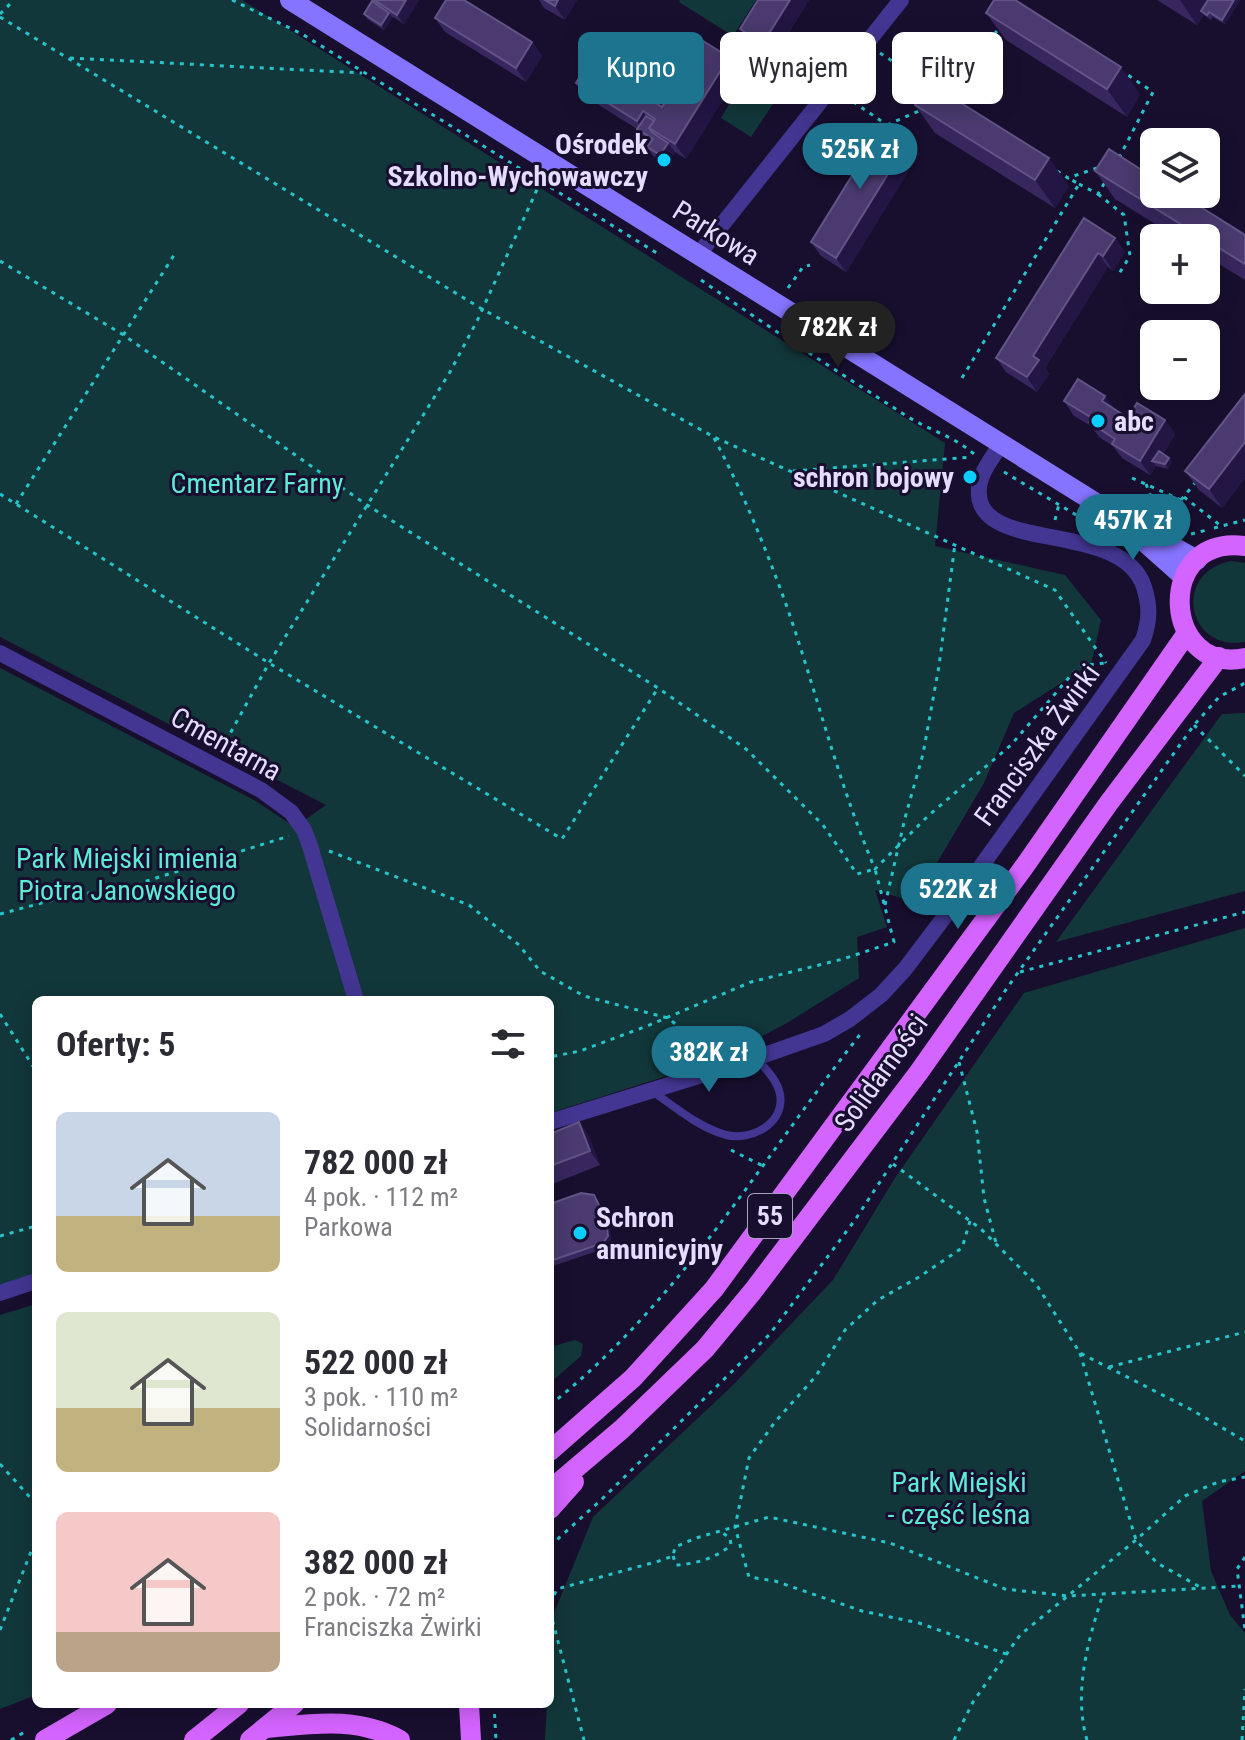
<!DOCTYPE html>
<html lang="pl">
<meta charset="utf-8">
<style>
body{margin:0;font-family:"Roboto Condensed",sans-serif;background:#f2f2f3;color:#2b2b33;height:100vh;display:flex;flex-direction:column;font-size:30px;white-space:nowrap}
*{box-sizing:border-box;margin:0}
p{font-size:26px;color:#7c7c81}
.icon{flex:none;width:44px;height:44px;fill:none;stroke:currentColor;stroke-width:2;stroke-linecap:round;stroke-linejoin:round}
.map{position:relative;flex:1;overflow:hidden}
.side{position:absolute;left:32px;top:996px;width:522px;height:712px;display:flex;flex-direction:column;background:#fff;border-radius:12px;box-shadow:0 4px 20px #0003}
.side>*{flex:none}
.top-card{position:absolute;left:578px;top:32px;width:546px;height:72px;display:flex;gap:16px}
.controls{position:absolute;left:1140px;top:128px;display:grid;gap:16px}
.controls a{display:grid;place-items:center;width:80px;height:80px;border-radius:12px;background:#fff;box-shadow:0 4px 20px #0003;font-size:40px}
.price{position:absolute;translate:-50% -68px;padding:0 18px;border-radius:28px;background:#1c748f;color:#fff;font-size:26px;line-height:52px;filter:drop-shadow(0 2px 4px #0008)}
.price::after{content:'';position:absolute;left:50%;top:48px;width:24px;height:18px;margin-left:-12px;background:inherit;clip-path:polygon(0 0,100% 0,50% 100%)}
.price.active{background:#222;color:#fff}
ul{padding:0;list-style:none}
li{display:flex;align-items:center;gap:24px;height:200px;padding:0 24px}
li span{display:grid;place-items:center;flex:none;width:224px;height:160px;border-radius:12px;color:#555}
li>.icon{margin-inline-start:auto}
span .icon{width:96px;height:96px;fill:#fffc;stroke-width:1}
li b{font-size:34px}
h2{display:flex;justify-content:space-between;align-items:center;height:96px;padding:0 24px;font-size:34px}
.pill{padding:0 28px;border-radius:12px;background:#fff;box-shadow:0 4px 20px #0003;font-size:28px;line-height:72px}
.pill.active{background:#1c748f;color:#fff}
.map>svg:first-child{display:block}
.green{fill:#12373a}
.lines{fill:none;stroke-linecap:round;stroke-linejoin:round}
.path{stroke:#25c5cb;stroke-width:3;stroke-dasharray:4 6;stroke-linecap:butt}
.lane{stroke:#433692;stroke-width:8}
.street{stroke:#433692;stroke-width:16}
.secondary{stroke:#8574ff;stroke-width:20}
.primary{stroke:#d464ff;stroke-width:20}
.wall{fill:#37275e}
.shaded-wall{fill:#231544}
.building{fill:#4a3a6f;stroke:#625486;stroke-width:2}
.poi-dot{fill:#09ceff;stroke:#180f2f;stroke-width:3}
.labels{text-anchor:middle;dominant-baseline:central;stroke-width:6;stroke-linejoin:round;paint-order:stroke}
.shield{fill:#180f2f;stroke:#a79fc1;stroke-width:2}
.shield-label{font-size:26px;font-weight:bold;fill:#e4ddff}
.poi-label{font-size:28px;font-weight:bold;fill:#e4ddff;stroke:#180f2f;text-anchor:end}
.street-label{font-size:28px;fill:#e4ddff;stroke:#180f2f}
.park-label{font-size:28px;fill:#5cecd6;stroke:#180f2f}
</style>
<div class="map">
<svg width="1245" height="1740" viewBox="0 0 1245 1740">
<rect width="100%" height="100%" fill="#180f2f"/>
<g class="green">
<path d="M0,0H242L945,443L935,546L1065,575L1101,620L1091,664L1014,713L984,783L914,902L875,890L887,927L857,937L859,978L787,1023L717,1060L550,1113V1000H36V1275L0,1286V668L254,800L295,827L326,805L0,637Z"/>
<path d="M680,0H756L733,36L679,2Z"/>
<path d="M745,77L779,95L751,137L721,118Z"/>
<path d="M1232,561L1245,563V642C1186,652 1172,571 1232,561Z"/>
<path d="M1245,713V891L1056,942L1222,714Z"/>
<path d="M1245,928V1471L1202,1501L1211,1571L1230,1615L1245,1633V1740H545L547,1704H550L552,1618L593,1517L732,1386L833,1280L895,1178L1024,993Z"/>
<path d="M36,1304V1695L0,1709V1315Z"/>
<path d="M575,1340L583,1344L581,1356L550,1383V1347Z"/>
</g>
<g class="lines">
<g class="path">
<path d="M232,0L302,34L660,255"/>
<path d="M0,14L14,0"/>
<path d="M0,17L482,309L714,437L1055,590L1106,663"/>
<path d="M880,53L930,86"/>
<path d="M70,58L362,73"/>
<path d="M845,96L894,130"/>
<path d="M945,97L1000,27"/>
<path d="M887,125L921,110"/>
<path d="M1119,158L1153,92L1125,73"/>
<path d="M1057,171L1068,178L1097,168"/>
<path d="M1079,184L1098,194L1105,182"/>
<path d="M1098,194L1124,215L1130,256L1117,277"/>
<path d="M0,261L122,334L367,505L658,688L746,749L823,825L857,874L875,869L894,942L843,959L751,982L647,1026L580,1051L550,1057"/>
<path d="M701,280C768,327 837,371 905,415C928,430 954,436 974,454"/>
<path d="M788,288L803,267L810,265"/>
<path d="M962,378L1079,184L1068,178"/>
<path d="M714,438C743,492 766,549 787,607C817,694 839,785 875,869L928,816L1011,745L1079,666L1105,663"/>
<path d="M793,471L972,457"/>
<path d="M1004,472L1083,519"/>
<path d="M1132,478L1181,500"/>
<path d="M1146,484L1159,517"/>
<path d="M0,494L269,663L562,839L658,688"/>
<path d="M1184,497L1221,526"/>
<path d="M16,504L176,252"/>
<path d="M1055,520L1059,504"/>
<path d="M1214,528L1245,520"/>
<path d="M1179,530L1181,500L1195,483"/>
<path d="M1191,534L1207,530"/>
<path d="M1194,725L1245,776"/>
<path d="M221,750L269,663L450,372L478,319L540,183"/>
<path d="M329,851L469,905L519,945L540,971L584,996L668,1018L711,1053"/>
<path d="M885,905L905,818L923,754L939,666L955,544"/>
<path d="M0,914L76,894L115,891L289,836"/>
<path d="M1020,972L1245,912"/>
<path d="M0,1014L36,1071"/>
<path d="M959,1062L977,1132L984,1198L996,1243"/>
<path d="M731,1150L763,1166"/>
<path d="M893,1164L981,1229L1036,1284L1080,1353L1190,1409L1245,1441"/>
<path d="M970,1221L962,1248L919,1277L878,1300L845,1330L816,1376L775,1422L749,1458L735,1527L749,1577L775,1581L862,1611L919,1623L1006,1654"/>
<path d="M0,1236L36,1226"/>
<path d="M1080,1353L1136,1540L1157,1563L1200,1587"/>
<path d="M1109,1367L1245,1332"/>
<path d="M550,1405C679,1303 762,1159 862,1032"/>
<path d="M0,1464L36,1504"/>
<path d="M550,1546L602,1499L769,1335L855,1220L1007,988L1194,725L1219,697L1245,683"/>
<path d="M673,1556L676,1565C696,1564 716,1558 731,1545L730,1538L721,1532"/>
<path d="M1245,1557L1237,1569L1245,1630"/>
<path d="M550,1604L557,1589L659,1561L673,1556L675,1547L696,1538L769,1517L890,1543L1005,1589L1068,1596L1240,1586"/>
<path d="M550,1611L584,1740"/>
<path d="M0,1630L36,1539"/>
<path d="M494,1704L496,1740"/>
<path d="M11,1740L28,1730"/>
<path d="M954,1740L973,1702L1020,1635L1136,1540L1185,1496L1218,1482L1245,1477"/>
<path d="M1087,1740C1073,1692 1088,1641 1103,1594"/>
<path d="M1242,1740L1245,1689"/>
</g>
<path class="lane" d="M652,1091C675,1107 698,1127 726,1135C751,1141 785,1124 780,1094C777,1080 766,1069 756,1058"/>
<g class="street">
<path d="M698,255L901,0"/>
<path d="M0,653L261,790L291,812L304,830L310,846L356,1000"/>
<path d="M550,1122L756,1058L824,1034L850,1019L881,995L905,969L955,903L1143,640C1150,620 1150,606 1144,587C1121,517 972,557 979,487C981,471 993,457 1001,444"/>
<path d="M0,1293L36,1281"/>
</g>
<g class="secondary">
<path d="M290,0L1112,513L1197,560"/>
<path d="M1139,537L1184,577"/>
</g>
<g class="primary">
<path d="M1245,546C1153,534 1163,676 1245,658"/>
<path d="M550,1451L633,1378L714,1289L1024,867L1187,633"/>
<path d="M550,1490L622,1429L705,1349L753,1291L919,1072L1108,804L1219,657"/>
<path d="M550,1509L574,1482"/>
<path d="M469,1704L471,1740"/>
<path d="M265,1728C312,1724 356,1716 400,1740"/>
<path d="M45,1740L107,1704"/>
<path d="M194,1740L239,1704"/>
<path d="M250,1740L294,1704"/>
</g>
</g>
<g class="wall">
<path d="M371,0H419L404,24L393,17L384,30L367,19L364,14L373,2Z"/>
<path d="M539,0H577L565,20L544,8Z"/>
<path d="M758,0H809L773,58L750,44L740,29Z"/>
<path d="M1157,0H1240L1225,24L1212,17L1211,20L1204,15L1197,25Z"/>
<path d="M986,13L1140,94L1127,117L1006,40Z"/>
<path d="M435,18L532,42L542,56L526,82L445,32Z"/>
<path d="M729,57L740,72L686,159L675,152L667,165L654,157L647,147L650,143L644,139L637,129L586,97L576,83L654,93L661,103L664,105Z"/>
<path d="M915,105L1069,186L1055,208L935,133Z"/>
<path d="M909,140L919,154L846,272L821,256L811,242Z"/>
<path d="M1095,171L1245,235V280L1206,256V238H1178L1115,199Z"/>
<path d="M1115,238L1125,252L1113,271L1108,267L1045,368L1049,374L1037,392L1006,372L996,358Z"/>
<path d="M1245,394V478L1222,508L1199,490L1185,471Z"/>
<path d="M1064,401L1115,410L1128,418L1165,420L1175,434L1163,454L1172,462L1168,469L1156,466L1150,475L1122,458L1113,446L1099,437L1091,426L1074,416Z"/>
<path d="M579,1122L589,1137L600,1165L550,1185V1134Z"/>
<path d="M597,1199L609,1225L611,1241L606,1248L550,1267V1204Z"/>
</g>
<g class="shaded-wall">
<path d="M406,0H419L404,24L397,15Z"/>
<path d="M558,0H577L565,20L555,6Z"/>
<path d="M790,0H809L773,58L763,43Z"/>
<path d="M1180,0H1209L1201,11L1204,15L1197,25Z"/>
<path d="M1234,0H1240L1225,24L1222,20Z"/>
<path d="M389,13L393,18L384,30L381,25Z"/>
<path d="M532,42L542,56L526,82L516,68Z"/>
<path d="M729,57L740,72L686,159L675,144Z"/>
<path d="M1121,67L1140,94L1127,117L1107,89Z"/>
<path d="M654,93L664,108L650,99Z"/>
<path d="M643,111L653,126L647,135L637,121Z"/>
<path d="M909,140L919,154L846,272L836,258Z"/>
<path d="M668,143L675,152L667,165L660,155Z"/>
<path d="M1049,158L1069,186L1055,208L1035,180Z"/>
<path d="M1115,238L1125,252L1113,271L1103,256Z"/>
<path d="M1098,253L1108,267L1045,368L1049,374L1037,392L1027,377L1033,356Z"/>
<path d="M1105,396L1116,410L1102,401Z"/>
<path d="M1165,420L1175,434L1158,462L1152,461L1156,466L1150,475L1140,461Z"/>
<path d="M1245,442V478L1222,508L1209,489Z"/>
<path d="M1169,458L1172,462L1168,469L1165,464Z"/>
<path d="M579,1122L589,1137L600,1165L590,1151Z"/>
<path d="M594,1195L609,1225L611,1241L606,1248L603,1243Z"/>
</g>
<g class="building">
<path d="M374,0H406L397,15Z"/>
<path d="M446,0H464L532,42L516,68L435,18Z"/>
<path d="M545,0H558L555,6Z"/>
<path d="M758,0H790L763,43L740,29Z"/>
<path d="M994,0H1015L1121,67L1107,89L986,13Z"/>
<path d="M1208,0H1234L1222,20L1209,12L1207,15L1201,11Z"/>
<path d="M372,1L389,13L381,25L364,14Z"/>
<path d="M703,41L729,57L675,144L649,128L655,119L643,111L637,121L576,83L593,55L654,93L650,99L662,107Z"/>
<path d="M929,83L1049,158L1035,180L915,105Z"/>
<path d="M646,116L654,121L649,128L653,133L668,143L660,155L647,147L653,139L637,129Z"/>
<path d="M884,124L909,140L836,258L811,242Z"/>
<path d="M1109,149L1154,178V194H1180L1245,235V264L1206,240V238H1203L1095,171Z"/>
<path d="M1084,218L1115,238L1103,256L1098,253L1033,356L1039,360L1027,377L996,358Z"/>
<path d="M1078,379L1105,396L1102,401L1128,418L1137,403L1165,420L1140,461L1112,444L1115,439L1089,422L1092,418L1064,401Z"/>
<path d="M1245,394V442L1209,489L1185,471Z"/>
<path d="M1159,451L1169,458L1165,464L1152,461Z"/>
<path d="M579,1122L590,1151L550,1166V1134Z"/>
<path d="M581,1193L594,1195L606,1220L608,1236L603,1243L550,1261V1204Z"/>
</g>
<g class="poi-dot">
<circle cx="664" cy="160" r="8"/>
<circle cx="1098" cy="421" r="8"/>
<circle cx="970" cy="477" r="8"/>
<circle cx="580" cy="1233" r="8"/>
</g>
<g class="labels">
<rect class="shield" x="748" y="1194" width="44" height="44" rx="6"/>
<g class="shield-label">
<text x="770" y="1216">55</text>
</g>
<g class="poi-label">
<text x="648" y="144">Ośrodek<tspan x="648" dy="32">Szkolno-Wychowawczy</tspan></text>
<text x="1114" y="421" text-anchor="start">abc</text>
<text x="954" y="477">schron bojowy</text>
<text x="596" y="1217" text-anchor="start">Schron<tspan x="596" dy="32">amunicyjny</tspan></text>
</g>
<g class="street-label">
<text transform="translate(716 233) rotate(32)">Parkowa</text>
<text transform="translate(226 744) rotate(29)">Cmentarna</text>
<text transform="translate(1037 745) rotate(-54)">Franciszka Żwirki</text>
<text transform="translate(881 1073) rotate(-54)">Solidarności</text>
</g>
<g class="park-label">
<text x="257" y="483">Cmentarz Farny</text>
<text x="127" y="858">Park Miejski imienia<tspan x="127" dy="32">Piotra Janowskiego</tspan></text>
<text x="959" y="1482">Park Miejski<tspan x="959" dy="32">- część leśna</tspan></text>
</g>
</g>
</svg>
<div class="controls">
<a><svg class="icon" aria-label="layers" viewBox="0 0 24 24"><path d="M12 4l9 5-9 5-9-5zM3 14l9 5 9-5"/></svg></a>
<a>+</a>
<a>−</a>
</div>
<b class="price" style="left:860px;top:191px">525K zł</b>
<b class="price active" style="left:838px;top:369px">782K zł</b>
<b class="price" style="left:1133px;top:562px">457K zł</b>
<b class="price" style="left:958px;top:931px">522K zł</b>
<b class="price" style="left:709px;top:1094px">382K zł</b>
<div class="top-card">
<a class="pill active">Kupno</a>
<a class="pill">Wynajem</a>
<a class="pill">Filtry</a>
</div>
<section class="side">
<h2>Oferty: 5<svg class="icon" aria-label="filters" viewBox="0 0 24 24"><path d="M4 7h16M4 17h16"/><circle cx="9" cy="7" r="2"/><circle cx="15" cy="17" r="2"/></svg></h2>
<ul>
<li><span style="background:linear-gradient(#c9d6e8 65%,#c2b280 0)"><svg class="icon" aria-label="home" viewBox="0 0 24 24"><path d="M3 11l9-7 9 7M6 9v11h12V9"/></svg></span><div><b>782 000 zł</b><p>4 pok. · 112 m²</p><p>Parkowa</p></div></li>
<li><span style="background:linear-gradient(#dfe7d0 60%,#c2b280 0)"><svg class="icon" aria-label="home" viewBox="0 0 24 24"><path d="M3 11l9-7 9 7M6 9v11h12V9"/></svg></span><div><b>522 000 zł</b><p>3 pok. · 110 m²</p><p>Solidarności</p></div></li>
<li><span style="background:linear-gradient(#f6c9c9 75%,#b9a48a 0)"><svg class="icon" aria-label="home" viewBox="0 0 24 24"><path d="M3 11l9-7 9 7M6 9v11h12V9"/></svg></span><div><b>382 000 zł</b><p>2 pok. · 72 m²</p><p>Franciszka Żwirki</p></div></li>
</ul>
</section>
</div>
